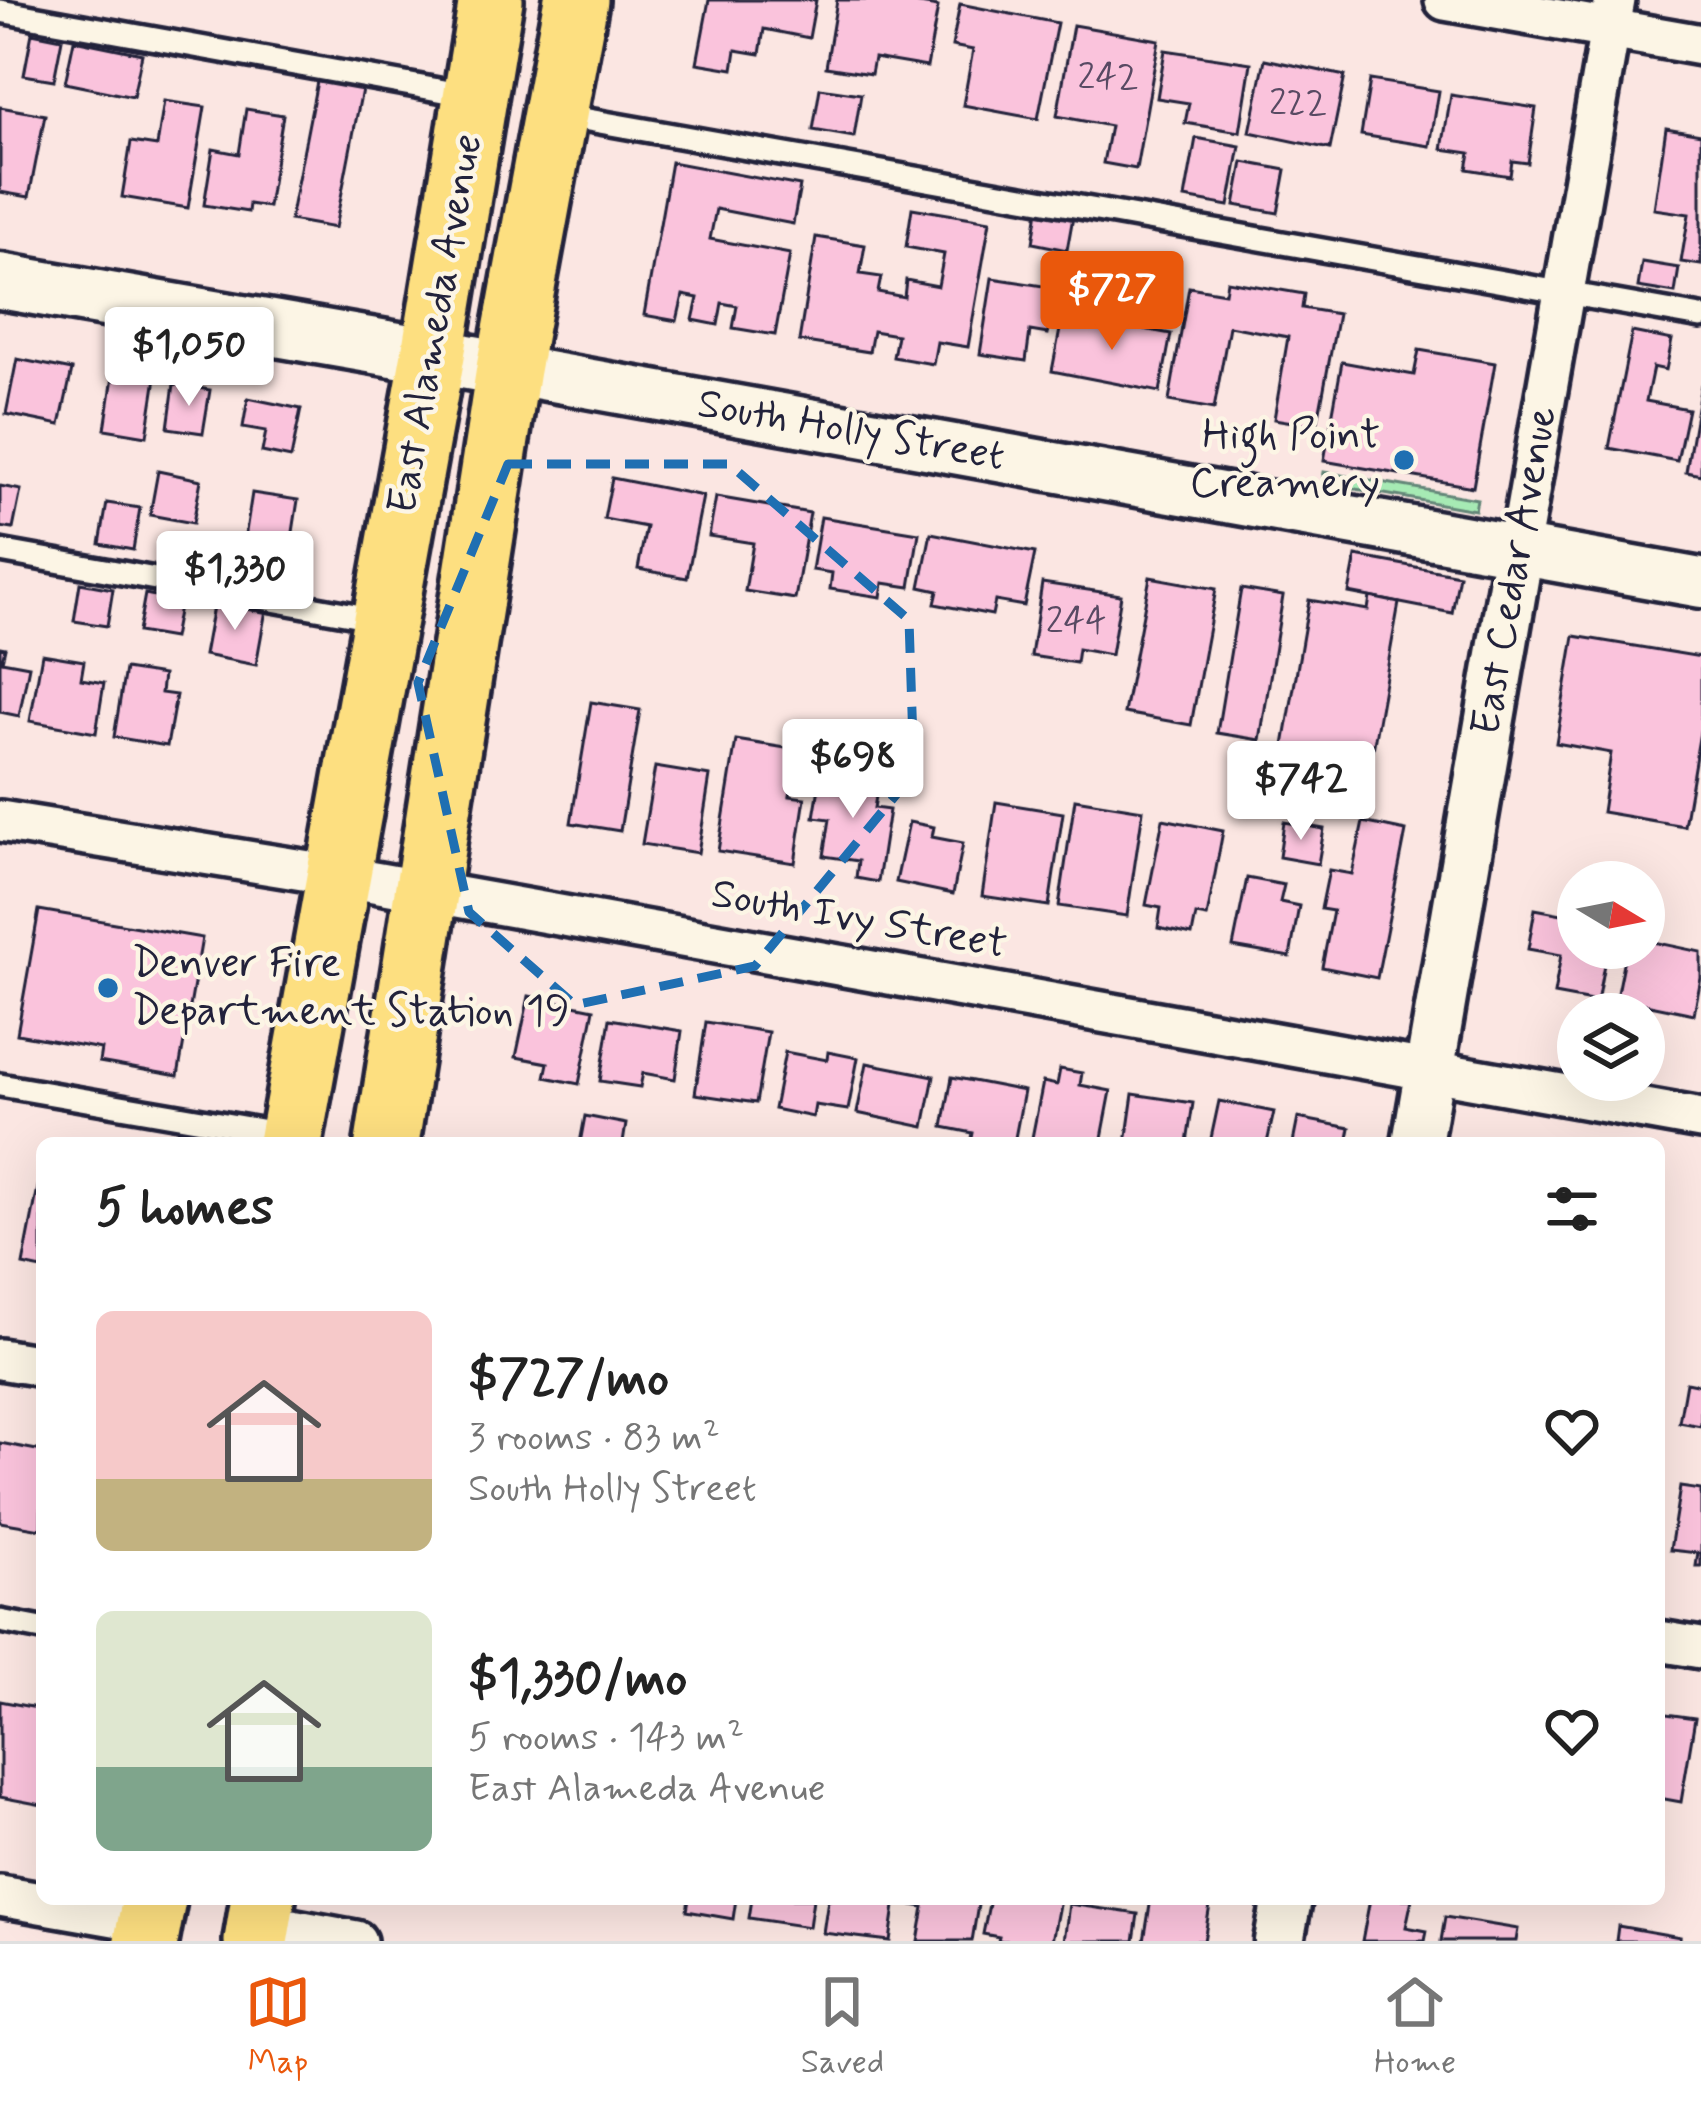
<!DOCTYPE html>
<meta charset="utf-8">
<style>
body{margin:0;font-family:Mynerve,sans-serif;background:#f6f6f6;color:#222;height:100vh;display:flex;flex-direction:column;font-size:45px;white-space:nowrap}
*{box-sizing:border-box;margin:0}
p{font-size:39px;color:#767676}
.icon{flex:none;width:66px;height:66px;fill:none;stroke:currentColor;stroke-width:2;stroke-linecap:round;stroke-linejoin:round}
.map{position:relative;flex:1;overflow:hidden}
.side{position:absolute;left:36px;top:1137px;width:1629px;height:768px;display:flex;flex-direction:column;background:#fff;border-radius:18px;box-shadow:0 12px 48px #0002}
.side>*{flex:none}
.needle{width:78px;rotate:100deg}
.buttons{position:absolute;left:1557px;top:861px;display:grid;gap:24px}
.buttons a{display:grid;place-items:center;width:108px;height:108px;border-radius:50%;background:#fff;box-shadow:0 12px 48px #0002;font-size:60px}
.price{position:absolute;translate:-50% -102px;padding:0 27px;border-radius:12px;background:#fff;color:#222;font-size:39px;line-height:78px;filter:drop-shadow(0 3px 6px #0008)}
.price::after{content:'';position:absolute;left:50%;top:72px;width:36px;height:27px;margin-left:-18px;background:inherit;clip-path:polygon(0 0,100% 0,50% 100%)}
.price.active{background:#ea580c;color:#fff}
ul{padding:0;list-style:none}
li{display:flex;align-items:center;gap:36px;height:300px;padding:0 60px}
li span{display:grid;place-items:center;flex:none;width:336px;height:240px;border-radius:18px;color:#555}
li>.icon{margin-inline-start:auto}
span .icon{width:144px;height:144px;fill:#fffc;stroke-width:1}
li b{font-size:51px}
h2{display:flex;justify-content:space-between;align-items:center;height:144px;padding:0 60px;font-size:51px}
.tabs{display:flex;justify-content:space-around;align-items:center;height:168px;border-top:3px solid #e0e0e0;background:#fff;font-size:33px;color:#767676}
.tabs a{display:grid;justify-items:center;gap:6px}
.tabs .active{color:#ea580c}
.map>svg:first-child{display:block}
.green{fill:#a6eab4;stroke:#648678;stroke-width:3}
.building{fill:#fac3dc;stroke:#22223b;stroke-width:3}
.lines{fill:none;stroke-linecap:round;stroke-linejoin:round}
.service-casing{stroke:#22223b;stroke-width:30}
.minor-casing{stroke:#22223b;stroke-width:48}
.tertiary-casing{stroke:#22223b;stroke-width:57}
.secondary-casing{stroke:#22223b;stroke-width:63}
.primary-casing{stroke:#22223b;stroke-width:72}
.service{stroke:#fcf5e5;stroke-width:21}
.minor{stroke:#fcf5e5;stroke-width:39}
.tertiary{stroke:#fcf5e5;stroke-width:48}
.secondary{stroke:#fcf5e5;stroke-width:54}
.primary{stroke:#fddf80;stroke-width:63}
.marked{fill:none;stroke:#1f6fb2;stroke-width:9;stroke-dasharray:24 15;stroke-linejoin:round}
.poi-dot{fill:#1f6fb2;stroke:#fcf5e5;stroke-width:4.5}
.labels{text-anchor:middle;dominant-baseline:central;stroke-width:9;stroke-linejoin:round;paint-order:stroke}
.number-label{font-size:36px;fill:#584a63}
.street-label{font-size:42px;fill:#22223b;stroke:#fcf5e5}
.poi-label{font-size:42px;fill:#22223b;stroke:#fcf5e5;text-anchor:end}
</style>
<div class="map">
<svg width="1701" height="1941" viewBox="0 0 1701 1941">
<rect width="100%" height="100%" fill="#fbe6e2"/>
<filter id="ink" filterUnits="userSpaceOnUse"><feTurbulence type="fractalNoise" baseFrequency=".00833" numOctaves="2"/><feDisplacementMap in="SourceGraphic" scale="24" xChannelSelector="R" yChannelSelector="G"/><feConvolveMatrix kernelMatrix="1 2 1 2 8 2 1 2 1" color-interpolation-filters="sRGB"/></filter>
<g filter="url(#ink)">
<path class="green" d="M1324,472L1477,499L1475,510L1322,483Z"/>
<g class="building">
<path d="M709,0H816L809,38L764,29L760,54L736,50L733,69L697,63Z"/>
<path d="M837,0H895L938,7L927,67L874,58L871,74L826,67Z"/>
<path d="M960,4L1057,23L1038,119L963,105L973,50L952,46Z"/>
<path d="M1073,25L1159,40L1136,169L1103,163L1110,126L1057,116Z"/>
<path d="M32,33L62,39L54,80L24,75Z"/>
<path d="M74,40L142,54L133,97L65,83Z"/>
<path d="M1165,50L1251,63L1240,132L1185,123L1189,103L1157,98Z"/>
<path d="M1265,59L1345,76L1330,149L1250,132Z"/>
<path d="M318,76L363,84L335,228L290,220Z"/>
<path d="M1370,80L1439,91L1430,146L1361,135Z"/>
<path d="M820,88L861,94L854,137L813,130Z"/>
<path d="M1451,95L1536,108L1528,163L1512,161L1510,176L1467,169L1470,153L1442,149Z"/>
<path d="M164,101L205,107L188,208L122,197L131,142L157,146Z"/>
<path d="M0,107L45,115L29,197L0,192Z"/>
<path d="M246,109L283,115L268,207L249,204L248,212L204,205L213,149L239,154Z"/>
<path d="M1666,128L1701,134V265L1681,262L1689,214L1654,209Z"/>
<path d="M1196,138L1240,146L1229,206L1185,198Z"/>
<path d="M671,162L800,186L793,224L716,209L710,239L790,254L775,335L733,328L737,306L722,303L718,325L693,320L698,298L683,295L677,321L644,315Z"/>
<path d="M1243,162L1286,170L1278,213L1235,205Z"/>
<path d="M912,208L990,221L968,347L937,342L933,364L893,357L897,335L873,331L869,352L799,341L816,237L865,245L860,274L881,277L878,292L904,297L906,280L938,286L944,254L906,247Z"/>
<path d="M1038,210L1073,217L1067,250L1033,243Z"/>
<path d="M1642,262L1679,268L1675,293L1638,287Z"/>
<path d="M992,278L1056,288L1048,334L1030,331L1026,361L980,354Z"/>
<path d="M1227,281L1304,294L1302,308L1338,314L1317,426L1274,419L1288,337L1229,326L1214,409L1169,401L1189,287L1225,293Z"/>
<path d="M1063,314L1171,334L1160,392L1052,371Z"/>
<path d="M1632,332L1672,340L1666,370L1653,367L1646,401L1688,409L1677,461L1609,448Z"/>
<path d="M1419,350L1495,363L1473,487L1324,461L1342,362L1414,375Z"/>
<path d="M17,359L72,370L60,425L6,414Z"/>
<path d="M115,364L157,371L147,436L105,429Z"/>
<path d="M174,384L210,390L203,433L168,428Z"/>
<path d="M1701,384V475L1686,472Z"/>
<path d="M248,398L301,409L291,458L262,452L266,431L243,427Z"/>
<path d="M158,471L201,480L193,523L150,515Z"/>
<path d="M612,478L703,496L687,578L638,569L646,527L604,519Z"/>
<path d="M0,486L21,490L13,529L0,527Z"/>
<path d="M252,493L298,500L291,545L245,538Z"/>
<path d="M716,497L810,513L795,599L745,591L753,543L709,536Z"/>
<path d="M107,503L140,508L133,550L100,544Z"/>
<path d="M821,517L919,533L910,587L883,583L881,597L830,589L832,573L812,570Z"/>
<path d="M931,533L1035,553L1024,606L995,601L992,615L935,604L938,591L920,587Z"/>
<path d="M1356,556L1459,575L1452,613L1349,593Z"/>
<path d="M1150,577L1216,589L1191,725L1124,713Z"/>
<path d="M80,583L113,589L107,626L74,621Z"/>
<path d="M1042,583L1121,595L1111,655L1078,649L1076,663L1031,656Z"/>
<path d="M1241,589L1283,596L1260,740L1217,733Z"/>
<path d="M145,594L180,601L173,638L138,632Z"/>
<path d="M1370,597L1399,603L1368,778L1281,763L1309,600L1368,610Z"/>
<path d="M214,601L266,610L256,665L204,655Z"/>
<path d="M1574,636L1701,657V726L1684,826L1602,812L1611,753L1556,743Z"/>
<path d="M0,647L5,648L2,661L29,666L19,716L0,712Z"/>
<path d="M42,654L84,661L81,679L104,683L96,733L30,721Z"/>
<path d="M125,669L163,675L161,693L176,695L167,746L114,737Z"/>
<path d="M591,702L640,710L620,831L571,823Z"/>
<path d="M736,740L798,750L790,796L805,798L795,863L718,851Z"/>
<path d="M655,767L710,776L698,853L642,844Z"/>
<path d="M822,770L879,779L874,808L889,810L878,882L856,878L858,861L824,856L830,819L814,817Z"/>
<path d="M1075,799L1143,810L1127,916L1059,906Z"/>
<path d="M996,802L1063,813L1049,906L982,896Z"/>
<path d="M1163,819L1223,831L1207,917L1196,915L1192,935L1158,928L1161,908L1146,905Z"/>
<path d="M909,822L934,827L932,837L963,843L953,894L896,882Z"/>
<path d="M1284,822L1324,829L1318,864L1279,857Z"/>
<path d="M1363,822L1406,831L1377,978L1322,967L1333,911L1321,909L1329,870L1352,874Z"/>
<path d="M1247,878L1284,885L1280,902L1299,906L1290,957L1233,947Z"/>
<path d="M1535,909L1578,917V948H1607L1597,1002L1554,994L1561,955L1528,949Z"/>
<path d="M39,910L202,938L178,1076L99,1062L101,1049L17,1034Z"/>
<path d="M1644,940L1701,952V978L1694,1014L1616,998L1626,948H1644Z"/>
<path d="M529,996L594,1009L579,1084L545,1077L548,1063L516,1057Z"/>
<path d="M610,1019L682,1031L675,1079L643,1073L640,1087L600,1081Z"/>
<path d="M706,1022L768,1032L756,1103L695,1094Z"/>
<path d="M785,1052L827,1060L828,1052L858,1058L848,1110L815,1105L813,1117L774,1109Z"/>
<path d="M867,1063L934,1076L924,1127L857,1113Z"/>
<path d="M1060,1069L1082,1073L1080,1085L1111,1091L1101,1143H1031L1043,1082L1057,1085Z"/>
<path d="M952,1077L1024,1091L1014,1143H971L973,1133L943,1127Z"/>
<path d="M1133,1094L1193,1103L1187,1143H1126Z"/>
<path d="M1219,1101L1274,1112L1267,1143H1210Z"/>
<path d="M585,1116L626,1124L623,1143H580Z"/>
<path d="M1298,1118L1350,1128L1347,1143H1293Z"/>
<path d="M39,1182L42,1183V1269L23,1265Z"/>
<path d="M1686,1382L1701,1385V1426L1679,1422Z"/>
<path d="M0,1443L42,1451L41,1529L0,1522Z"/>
<path d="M1680,1487L1701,1490V1566H1696L1698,1553L1670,1550Z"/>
<path d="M0,1701L42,1709V1805L0,1797Z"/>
<path d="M1659,1713L1695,1718L1681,1802L1659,1798Z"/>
<path d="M689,1899H736L733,1919L687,1911Z"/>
<path d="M752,1899H813L809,1927L749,1918Z"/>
<path d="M828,1899H896L890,1941L823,1933Z"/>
<path d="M907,1899H979L972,1941H918L924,1907L906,1904Z"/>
<path d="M990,1899H1060L1052,1941H998L999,1937L983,1934Z"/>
<path d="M1151,1899H1211L1204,1941H1144Z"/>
<path d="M1370,1899H1412L1406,1927L1427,1931L1425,1941H1362Z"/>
<path d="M1069,1904L1138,1914L1134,1941H1064Z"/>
<path d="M1445,1917L1518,1929L1516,1941H1441Z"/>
<path d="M1618,1926L1680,1937L1679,1941H1616Z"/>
</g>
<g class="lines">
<g class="service-casing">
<g id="service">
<path d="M0,11L472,96"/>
<path d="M560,115L1701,317"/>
<path d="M0,551L378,619"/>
<path d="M0,1085L289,1135"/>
<path d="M0,1621L42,1629"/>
</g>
</g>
<g class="minor-casing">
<g id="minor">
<path d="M1445,0L1701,45"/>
<path d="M1519,550L1615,0"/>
<path d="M0,821L340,876L1701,1119"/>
<path d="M0,1359L42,1366"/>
<path d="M1659,1641L1701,1648"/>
<path d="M0,1896L149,1922"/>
<path d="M259,1923L356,1941"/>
</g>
</g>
<g class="tertiary-casing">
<g id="tertiary">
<path d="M508,369L1701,583"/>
<path d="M1417,1143L1519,550"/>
<path d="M1279,1941L1287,1899"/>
</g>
</g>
<g class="secondary-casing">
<path id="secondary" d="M0,281L508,369"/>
</g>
<g class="primary-casing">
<g id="primary">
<path d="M290,1143L433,355L491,0"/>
<path d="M387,1143L508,369L576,0"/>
<path d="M146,1941L154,1899"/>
<path d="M256,1941L263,1899"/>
</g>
</g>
<use href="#service" class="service"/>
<use href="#minor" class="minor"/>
<use href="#tertiary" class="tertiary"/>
<use href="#secondary" class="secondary"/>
<use href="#primary" class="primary"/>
</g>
</g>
<path class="marked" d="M508,464H729L909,620L914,773L755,966L575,1005L469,912L418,683Z"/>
<g class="poi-dot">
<circle cx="1404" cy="460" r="12"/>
<circle cx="108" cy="988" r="12"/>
</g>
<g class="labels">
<g class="number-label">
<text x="1108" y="78">242</text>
<text x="1298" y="104">222</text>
<text x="1076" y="622">244</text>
</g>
<g class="street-label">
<text transform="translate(436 324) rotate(-80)">East Alameda Avenue</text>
<text transform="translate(851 431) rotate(10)">South Holly Street</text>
<text transform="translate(1515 571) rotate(-80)">East Cedar Avenue</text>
<text transform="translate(859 920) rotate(10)">South Ivy Street</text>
</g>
<g class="poi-label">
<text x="1380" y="436">High Point<tspan x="1380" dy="48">Creamery</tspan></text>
<text x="132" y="964" text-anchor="start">Denver Fire<tspan x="132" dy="48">Department Station 19</tspan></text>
</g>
</g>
</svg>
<div class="buttons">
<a><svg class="needle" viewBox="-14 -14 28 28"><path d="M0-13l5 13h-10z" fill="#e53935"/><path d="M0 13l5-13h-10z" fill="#767676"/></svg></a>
<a><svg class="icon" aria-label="layers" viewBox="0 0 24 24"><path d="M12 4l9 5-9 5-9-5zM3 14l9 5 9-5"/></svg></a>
</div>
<b class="price active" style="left:1112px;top:353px">$727</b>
<b class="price" style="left:189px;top:409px">$1,050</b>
<b class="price" style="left:235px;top:633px">$1,330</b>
<b class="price" style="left:853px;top:821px">$698</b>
<b class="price" style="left:1301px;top:843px">$742</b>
<section class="side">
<h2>5 homes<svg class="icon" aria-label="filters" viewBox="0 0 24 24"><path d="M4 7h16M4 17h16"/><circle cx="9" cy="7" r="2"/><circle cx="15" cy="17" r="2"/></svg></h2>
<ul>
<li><span style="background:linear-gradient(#f6c9c9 70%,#c2b280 0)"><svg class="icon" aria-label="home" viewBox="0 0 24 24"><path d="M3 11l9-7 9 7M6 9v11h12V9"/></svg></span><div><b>$727/mo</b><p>3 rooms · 83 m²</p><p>South Holly Street</p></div><svg class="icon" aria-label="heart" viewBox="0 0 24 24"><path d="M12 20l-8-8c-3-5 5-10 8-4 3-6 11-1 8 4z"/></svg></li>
<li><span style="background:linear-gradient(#dfe7d0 65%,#7fa58c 0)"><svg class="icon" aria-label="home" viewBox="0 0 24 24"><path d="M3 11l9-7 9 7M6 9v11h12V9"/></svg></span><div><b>$1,330/mo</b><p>5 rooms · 143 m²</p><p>East Alameda Avenue</p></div><svg class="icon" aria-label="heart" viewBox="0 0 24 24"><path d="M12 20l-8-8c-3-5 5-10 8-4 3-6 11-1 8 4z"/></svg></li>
</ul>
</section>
</div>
<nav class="tabs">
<a class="active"><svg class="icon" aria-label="map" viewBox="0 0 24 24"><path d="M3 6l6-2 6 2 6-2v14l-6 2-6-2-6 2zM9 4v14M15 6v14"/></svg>Map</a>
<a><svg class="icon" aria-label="saved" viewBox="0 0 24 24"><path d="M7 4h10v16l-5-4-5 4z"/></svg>Saved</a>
<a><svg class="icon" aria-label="home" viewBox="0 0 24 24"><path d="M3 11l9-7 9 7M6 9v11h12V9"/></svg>Home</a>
</nav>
